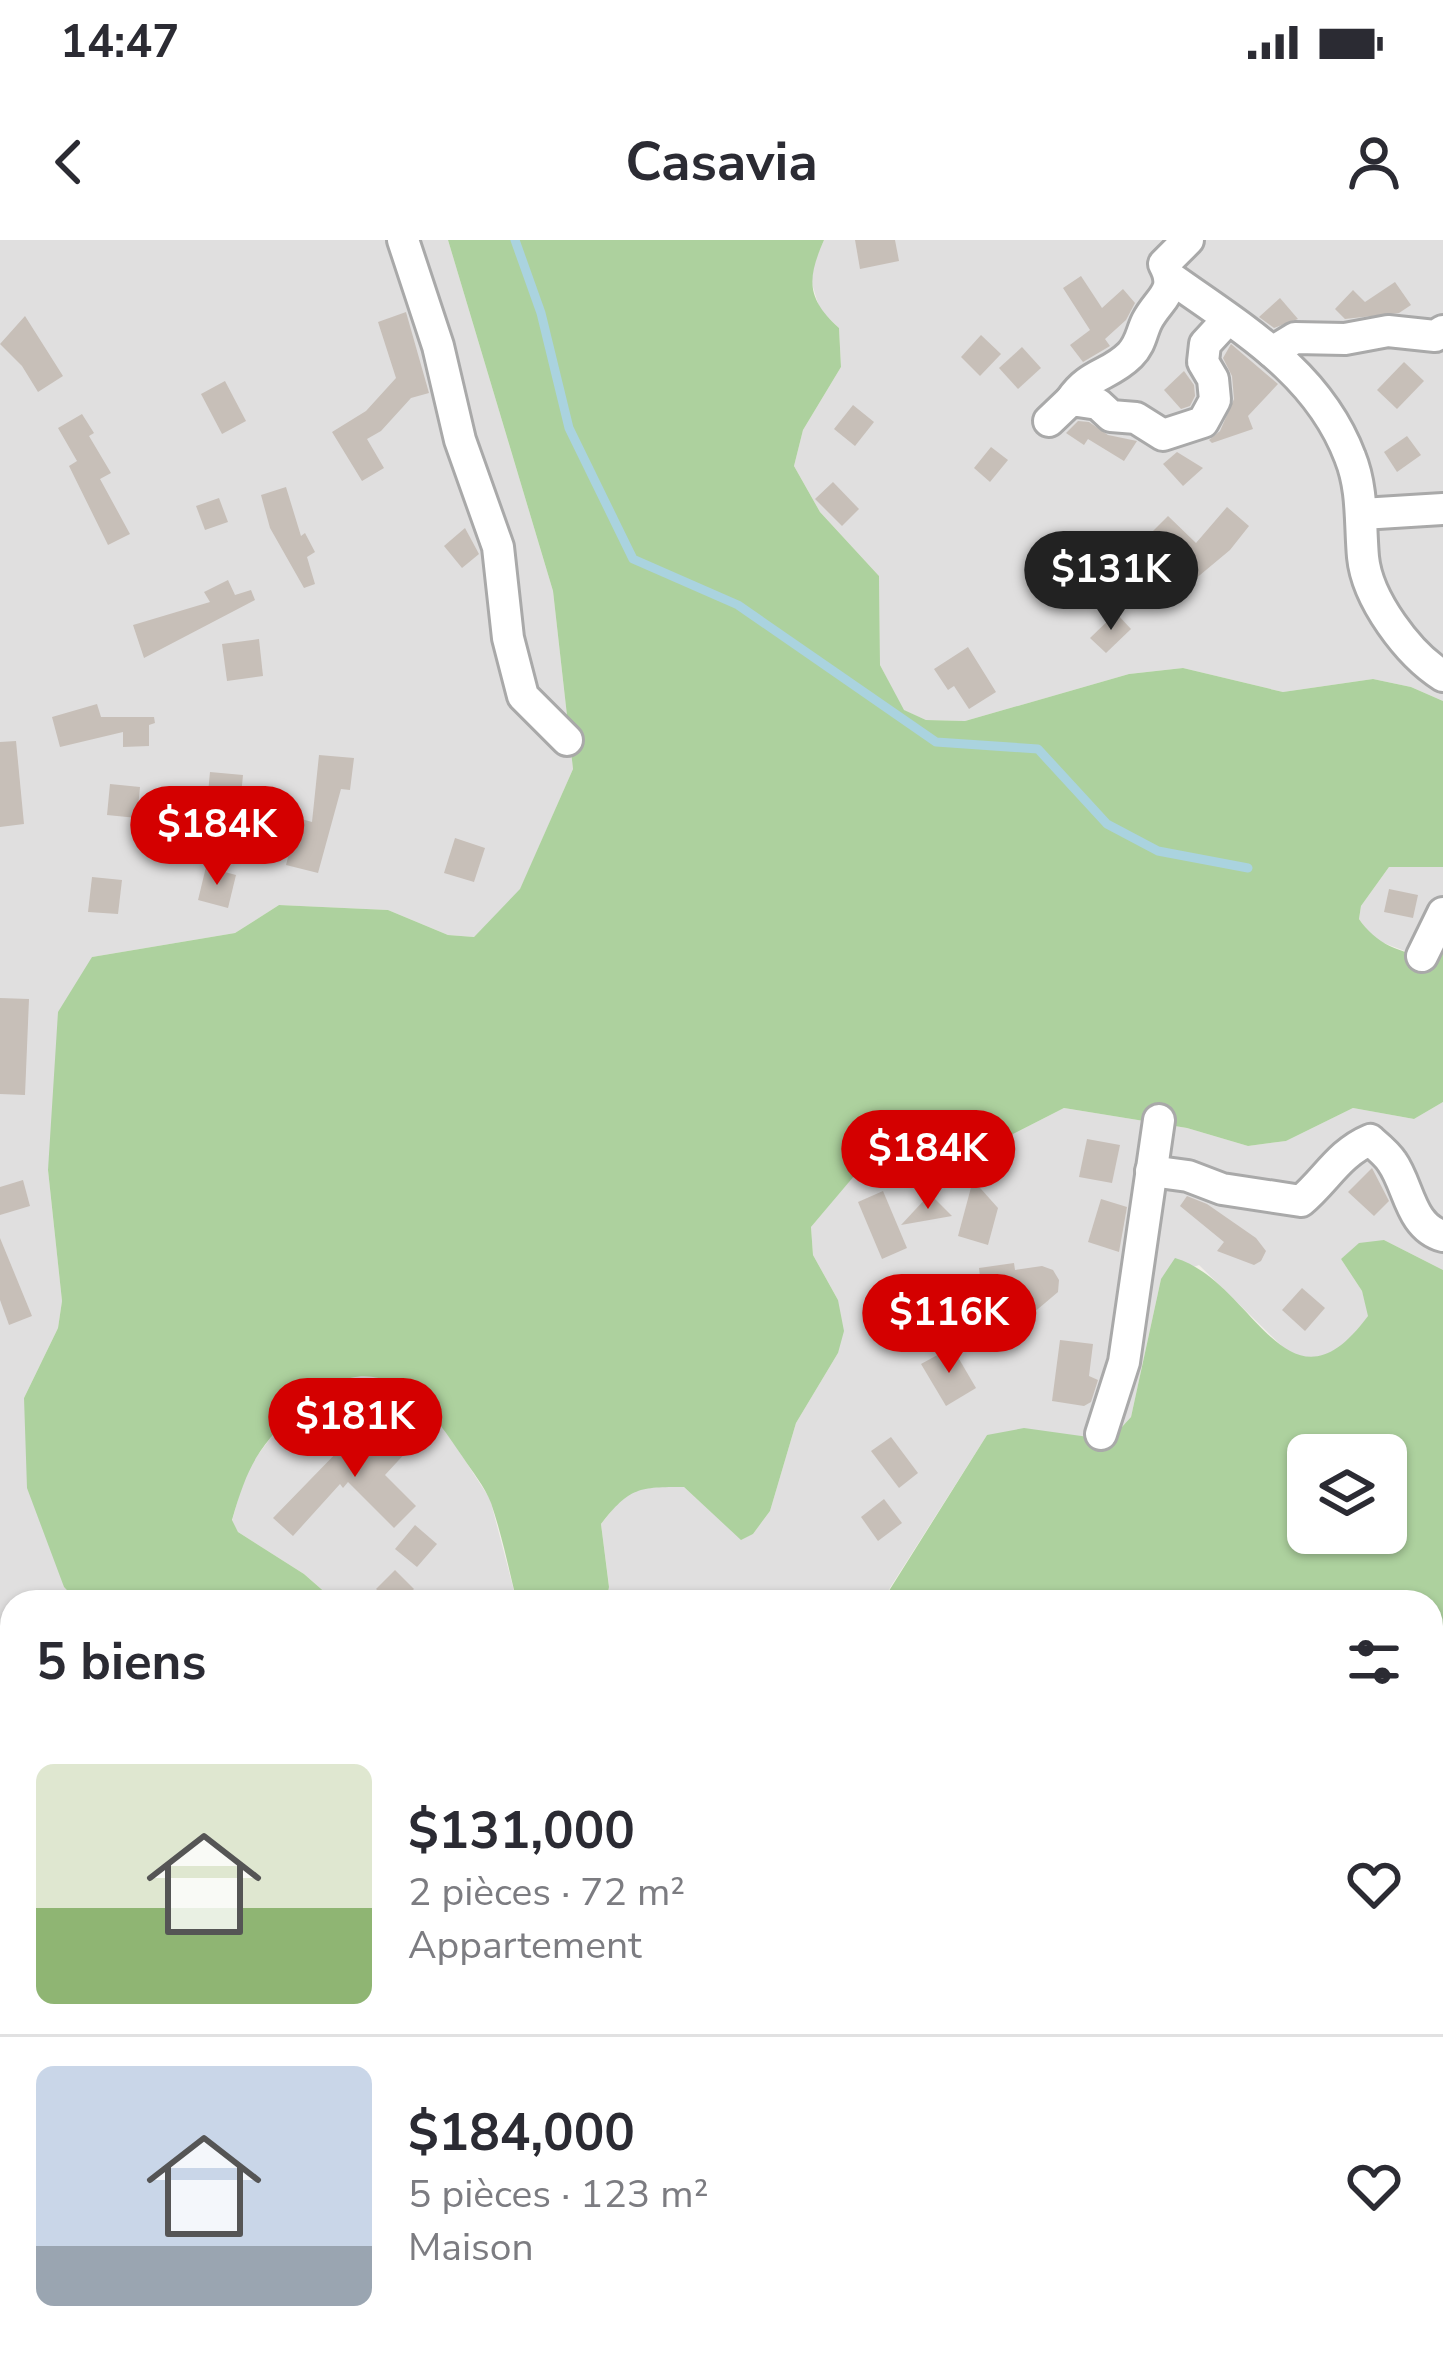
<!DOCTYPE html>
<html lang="fr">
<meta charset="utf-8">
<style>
body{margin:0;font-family:"Nunito Sans",sans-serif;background:#f7f7f7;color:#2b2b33;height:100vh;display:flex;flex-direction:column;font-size:45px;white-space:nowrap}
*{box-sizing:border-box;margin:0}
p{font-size:39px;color:#7c7c81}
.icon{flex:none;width:66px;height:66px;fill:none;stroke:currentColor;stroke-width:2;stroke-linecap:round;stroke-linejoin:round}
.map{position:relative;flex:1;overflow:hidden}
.side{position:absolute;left:0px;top:1350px;width:1443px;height:768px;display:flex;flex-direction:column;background:#fff;border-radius:36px 36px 0 0;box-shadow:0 3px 9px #0004}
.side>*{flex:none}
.buttons{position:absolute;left:1287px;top:1194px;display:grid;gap:24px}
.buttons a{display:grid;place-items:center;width:120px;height:120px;border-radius:18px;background:#fff;box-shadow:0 3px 9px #0004;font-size:60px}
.price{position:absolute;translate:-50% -102px;padding:0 27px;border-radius:42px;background:#d40000;color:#fff;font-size:39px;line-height:78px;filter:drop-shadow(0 3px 6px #0008)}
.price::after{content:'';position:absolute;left:50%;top:72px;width:36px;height:27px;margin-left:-18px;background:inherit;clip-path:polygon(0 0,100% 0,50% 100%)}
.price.on{background:#222;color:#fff}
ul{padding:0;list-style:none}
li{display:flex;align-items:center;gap:36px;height:300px;padding:0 36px}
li+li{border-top:3px solid #e1e1e2}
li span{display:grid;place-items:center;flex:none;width:336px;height:240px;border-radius:18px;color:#555}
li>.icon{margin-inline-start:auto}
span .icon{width:144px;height:144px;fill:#fffc;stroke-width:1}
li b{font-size:51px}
h2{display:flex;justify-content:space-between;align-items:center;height:144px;padding:0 36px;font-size:51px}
.status{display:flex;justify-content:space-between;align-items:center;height:84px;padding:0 60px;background:#fff;direction:ltr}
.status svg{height:33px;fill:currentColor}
header{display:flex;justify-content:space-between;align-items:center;height:156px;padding:0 36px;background:#fff;font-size:54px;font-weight:700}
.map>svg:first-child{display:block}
.residential{fill:#e0dfdf}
.forest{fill:#add19e;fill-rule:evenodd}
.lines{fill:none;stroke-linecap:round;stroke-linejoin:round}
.stream{stroke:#aad3df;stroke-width:9}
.building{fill:#c7bfb8}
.minor-casing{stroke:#a9a9a9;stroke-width:36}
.minor{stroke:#fff;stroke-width:30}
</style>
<div class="status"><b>14:47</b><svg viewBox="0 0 49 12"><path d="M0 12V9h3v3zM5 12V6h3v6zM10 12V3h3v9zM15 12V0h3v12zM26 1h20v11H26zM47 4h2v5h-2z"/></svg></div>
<header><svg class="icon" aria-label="back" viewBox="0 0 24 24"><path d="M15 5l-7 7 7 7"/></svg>Casavia<svg class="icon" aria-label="person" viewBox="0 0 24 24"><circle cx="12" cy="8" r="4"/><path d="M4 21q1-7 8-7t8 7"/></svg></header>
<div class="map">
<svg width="1443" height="2118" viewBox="0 0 1443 2118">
<rect width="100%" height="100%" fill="#f2efe9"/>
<g class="residential">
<path d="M0,0H448L553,351L573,529L520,650L474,697L448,695L388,670L279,665L235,693L92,717L48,930L62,1061L58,1088L24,1158L64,1347L78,1362H12V2106H1017L1036,2118H0Z"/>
<path d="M824,0H1443V461L1411,447L1373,439L1283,452L1183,428L1129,434L965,481L926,480L903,470L880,425L879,336L820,272L794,226L803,190L841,127L839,88L820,70L809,34Z"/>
<path d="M1389,627H1443V714L1421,717L1373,699L1359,679L1361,666Z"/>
<path d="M1443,862V1030L1384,1000L1341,1019L1362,1051L1369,1075L1350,1101L1320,1119L1292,1116L1199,1025L1161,1039L1131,1177L1110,1200L987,1195L881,1362H606L609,1346L601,1284L621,1259L642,1247H684L741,1299L753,1294L770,1271L796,1183L838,1113V1060L813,1015L811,987L871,915L1009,896L1064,868L1187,888L1248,906L1286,901L1353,868L1414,879Z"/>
<path d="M352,1135L388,1137L435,1174L490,1259L517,1362H336L304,1334L238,1292L232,1281L246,1230L280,1186L322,1148Z"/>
</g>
<g class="forest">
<path d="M448,0H824C807,39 806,58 839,88L841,127L803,190L794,226L820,272L879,336L880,425L904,470L926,480L965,481L1129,434L1183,428L1283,452L1373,439L1411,447L1443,461V627H1389L1361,666L1359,679C1378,707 1409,718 1443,714V862L1414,879L1353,868L1286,901L1248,906L1187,888L1064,868L1009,896L871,916L811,987L813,1015L838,1060L844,1091L838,1113L796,1183L770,1271L753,1294L741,1300L684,1247C639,1247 630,1247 601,1284L609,1347L606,1362H517C509,1330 502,1295 491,1263C485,1247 472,1231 462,1216C421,1153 373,1102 303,1165C259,1205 248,1224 232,1280L238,1292L304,1334L336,1362H78L64,1347L27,1248L24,1158L58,1088L62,1061L48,930L58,772L92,717L235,693L279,665L388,670L448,695L474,697L520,649L573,529L553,351Z"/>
<path d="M1384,1000L1443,1030V2118H1036L1017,2106H1431V1362H882L987,1195L1024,1188L1110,1200L1131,1177L1161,1039L1175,1018C1254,1041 1287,1186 1368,1076L1362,1051L1341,1019L1359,1003ZM1308,1215H1386V1293H1308Z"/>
</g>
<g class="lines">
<path class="stream" d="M515,0L541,73L569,188L633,319L738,365L936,502L1038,509L1107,584L1158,611L1248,628"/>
</g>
<g class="building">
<path d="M855,0H895L899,21L860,29Z"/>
<path d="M1081,36L1102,68L1123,49L1135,63L1126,80L1105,99L1110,106L1083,122L1070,105L1090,90L1063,48Z"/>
<path d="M1395,42L1411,65L1399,73L1345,79L1335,69L1353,50L1365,62Z"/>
<path d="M1280,58L1298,79L1274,88L1259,77Z"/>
<path d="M406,72L429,153L411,158L381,191L367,199L384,228L362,241L332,192L366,171L396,138L378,82Z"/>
<path d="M25,76L63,136L38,152L22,126L0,104Z"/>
<path d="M981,95L1001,114L980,136L961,117Z"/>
<path d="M1231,104L1278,144L1248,176L1253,189L1212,203L1209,200L1220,191L1234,159L1232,136L1223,118Z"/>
<path d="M1022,107L1041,128L1018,149L999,128Z"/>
<path d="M1404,122L1424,141L1397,169L1377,150Z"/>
<path d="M1184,131L1194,145L1195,156L1190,166L1181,169L1164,150Z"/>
<path d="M225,141L246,181L222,194L201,154Z"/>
<path d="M853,165L874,182L855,206L834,189Z"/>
<path d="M82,174L94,193L89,196L111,233L100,239L130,294L108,305L69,226L77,221L58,188Z"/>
<path d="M1078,181L1089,182L1108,195L1137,201L1124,221L1088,199L1084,205L1066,193Z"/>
<path d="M1407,196L1421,215L1397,232L1384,212Z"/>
<path d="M991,207L1008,220L990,242L974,228Z"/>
<path d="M1177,212L1203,228L1183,246L1163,224Z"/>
<path d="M833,242L859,269L842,286L815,259Z"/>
<path d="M286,247L301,296L305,293L315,312L307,317L315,344L304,348L270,288L261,255Z"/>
<path d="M219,258L228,282L205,290L196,266Z"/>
<path d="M1227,267L1249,286L1230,310L1188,345L1146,298L1168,276L1196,303Z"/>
<path d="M465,288L479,314L462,328L444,306Z"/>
<path d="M1107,295L1121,313L1100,328L1086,310Z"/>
<path d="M228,340L235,355L251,350L255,360L144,418L133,385L210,362L204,352Z"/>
<path d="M1116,373L1131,389L1106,413L1090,398Z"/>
<path d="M259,399L263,436L227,441L222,404Z"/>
<path d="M968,407L996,452L969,469L954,446L948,450L934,429Z"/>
<path d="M97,464L101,477H154L155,483L149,485V506L123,507V492L60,507L52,477Z"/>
<path d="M16,501L24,584L0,587V502Z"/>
<path d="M319,515L354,518L350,550L341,549L318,633L286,625L298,578L312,582Z"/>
<path d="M210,532L243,535L238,587L205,584Z"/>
<path d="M110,544L140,547L137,578L107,575Z"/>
<path d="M455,598L485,608L474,642L444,633Z"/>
<path d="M206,627L236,635L228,668L198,660Z"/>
<path d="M92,637L122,640L118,674L88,672Z"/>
<path d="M1389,649L1418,655L1413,678L1384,672Z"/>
<path d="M0,758L29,759L25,855L0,854Z"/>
<path d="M1087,899L1120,905L1112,943L1079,937Z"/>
<path d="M1372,928L1389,961L1374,976L1348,952Z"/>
<path d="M23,940L30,966L0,975V947Z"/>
<path d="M973,940L998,968L988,1005L958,996Z"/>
<path d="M883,951L907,1008L882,1019L858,962Z"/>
<path d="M1187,956L1207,964L1256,998L1266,1011L1261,1021L1254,1025L1217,1011L1224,1002L1180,966Z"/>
<path d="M927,957H933L952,976L901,985Z"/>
<path d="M1101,959L1127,967L1119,1012L1088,1002Z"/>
<path d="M0,998L32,1076L9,1085L0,1060Z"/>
<path d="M1014,1023L1015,1030L1042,1026L1053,1030L1059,1040L1058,1052L1032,1074L985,1080L979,1028Z"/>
<path d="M1302,1048L1325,1068L1305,1091L1282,1070Z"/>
<path d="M1060,1100L1093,1104L1089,1136L1098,1140L1091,1162L1084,1166L1052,1161Z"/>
<path d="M952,1107L976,1148L946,1166L921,1124Z"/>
<path d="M376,1179L409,1209L385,1235L416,1266L394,1288L348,1242L343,1248L340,1244L293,1296L273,1278L343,1206L348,1210Z"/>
<path d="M891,1197L918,1233L899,1248L871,1211Z"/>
<path d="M884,1259L902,1283L878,1301L861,1277Z"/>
<path d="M415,1285L437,1304L417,1327L395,1309Z"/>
<path d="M395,1330L414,1349L401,1362H391L376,1349Z"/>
</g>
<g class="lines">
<g class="minor-casing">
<g id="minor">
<path d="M403,0L438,106L460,200L498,307L508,398L523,456L567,500"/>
<path d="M1171,38C1241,88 1318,132 1350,217C1363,249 1360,283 1363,317C1367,359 1408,414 1443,436"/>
<path d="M1272,112L1295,98L1345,99L1388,91L1435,96L1443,91"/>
<path d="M1071,160C1089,133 1109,136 1130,115C1141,104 1141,93 1147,81C1159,58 1179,52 1164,24L1188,0"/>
<path d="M1049,181L1071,160L1098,164L1111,176L1136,178L1163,195L1203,182L1215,160L1213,139L1203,122L1205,104L1228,79"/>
<path d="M1362,274L1443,269"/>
<path d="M1422,716L1443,673"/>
<path d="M1151,931L1188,936L1222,949L1301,961C1326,940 1339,913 1370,900C1377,906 1387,914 1392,922C1409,946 1410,987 1443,996"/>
<path d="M1101,1194L1124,1122L1159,880"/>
<path d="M0,1875L12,1872"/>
<path d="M0,2011L12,2020"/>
<path d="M143,2106L161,2118"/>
</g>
</g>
<use href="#minor" class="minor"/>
</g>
</svg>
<div class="buttons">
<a><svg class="icon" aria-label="layers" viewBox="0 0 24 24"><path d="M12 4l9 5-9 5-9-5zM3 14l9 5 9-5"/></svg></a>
</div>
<b class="price on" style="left:1111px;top:393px">$131K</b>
<b class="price" style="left:217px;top:648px">$184K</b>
<b class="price" style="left:928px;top:972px">$184K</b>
<b class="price" style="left:949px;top:1136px">$116K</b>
<b class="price" style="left:355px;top:1240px">$181K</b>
<section class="side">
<h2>5 biens<svg class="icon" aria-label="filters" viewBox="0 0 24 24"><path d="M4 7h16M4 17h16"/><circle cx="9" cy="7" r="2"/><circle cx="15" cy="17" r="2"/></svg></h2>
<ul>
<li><span style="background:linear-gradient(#dfe7d0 60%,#8fb573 0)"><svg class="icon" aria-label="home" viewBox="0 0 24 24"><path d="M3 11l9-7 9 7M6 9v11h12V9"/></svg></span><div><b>$131,000</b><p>2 pièces · 72 m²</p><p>Appartement</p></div><svg class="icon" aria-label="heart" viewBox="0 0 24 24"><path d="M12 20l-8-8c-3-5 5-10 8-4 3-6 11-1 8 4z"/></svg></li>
<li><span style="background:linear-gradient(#c9d6e8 75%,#9aa5b1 0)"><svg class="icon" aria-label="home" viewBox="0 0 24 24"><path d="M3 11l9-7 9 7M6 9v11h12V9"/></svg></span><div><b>$184,000</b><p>5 pièces · 123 m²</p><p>Maison</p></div><svg class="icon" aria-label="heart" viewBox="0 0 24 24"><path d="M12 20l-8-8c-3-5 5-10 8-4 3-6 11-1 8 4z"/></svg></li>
</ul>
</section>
</div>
